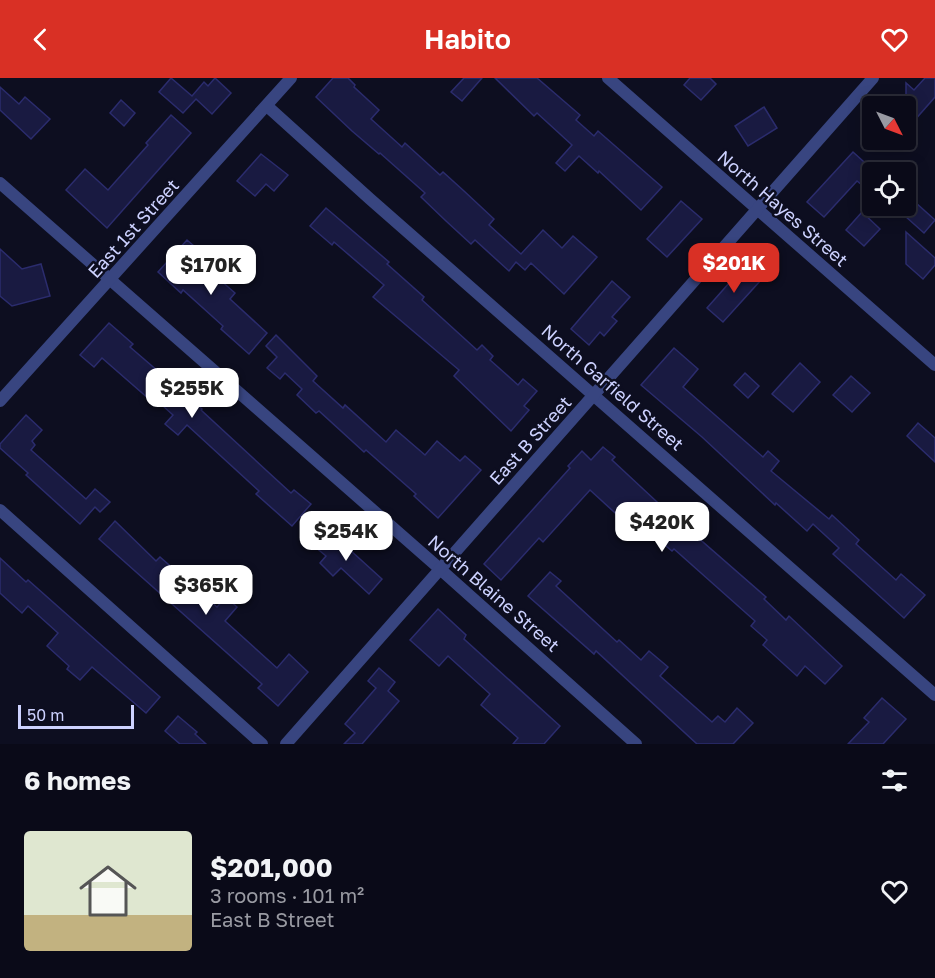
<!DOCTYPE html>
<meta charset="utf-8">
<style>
body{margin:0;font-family:"Golos Text",sans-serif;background:#131321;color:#f1f3f6;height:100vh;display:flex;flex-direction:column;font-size:22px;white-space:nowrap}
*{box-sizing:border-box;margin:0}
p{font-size:20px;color:#999aa2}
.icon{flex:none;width:33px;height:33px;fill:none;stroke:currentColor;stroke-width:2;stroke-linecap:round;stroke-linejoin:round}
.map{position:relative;height:666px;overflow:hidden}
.sheet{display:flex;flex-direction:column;background:#0a0a18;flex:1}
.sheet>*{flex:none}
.needle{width:39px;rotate:132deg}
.tools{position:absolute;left:862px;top:18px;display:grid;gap:12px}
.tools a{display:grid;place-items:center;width:54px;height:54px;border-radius:6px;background:#0a0a18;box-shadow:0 3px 15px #0003,0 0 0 2px #2a2b37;font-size:30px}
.scale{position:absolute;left:18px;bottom:15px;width:116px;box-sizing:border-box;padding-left:6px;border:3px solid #cdd2ff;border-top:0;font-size:16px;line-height:21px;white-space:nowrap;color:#cdd2ff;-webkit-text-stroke:4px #0d0e20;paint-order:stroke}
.price{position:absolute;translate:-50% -51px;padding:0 14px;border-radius:12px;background:#fff;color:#222;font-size:20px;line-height:39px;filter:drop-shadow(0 2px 3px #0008)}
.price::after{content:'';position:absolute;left:50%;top:36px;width:18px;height:14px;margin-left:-9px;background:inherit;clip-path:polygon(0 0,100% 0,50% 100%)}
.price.selected{background:#d93025;color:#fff}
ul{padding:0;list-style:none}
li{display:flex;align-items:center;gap:18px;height:150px;padding:0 24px}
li+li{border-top:2px solid #2a2b37}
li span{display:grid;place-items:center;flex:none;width:168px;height:120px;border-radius:6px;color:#555}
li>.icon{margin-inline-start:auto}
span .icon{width:72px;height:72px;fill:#fffc;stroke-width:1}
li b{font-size:26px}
h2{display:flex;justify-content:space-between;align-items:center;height:72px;padding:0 24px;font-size:26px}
header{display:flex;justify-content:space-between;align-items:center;height:78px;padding:0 24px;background:#d93025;color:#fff;font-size:27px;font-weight:600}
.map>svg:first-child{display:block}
.building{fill:#191a41;stroke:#2b2c6d;stroke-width:1.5}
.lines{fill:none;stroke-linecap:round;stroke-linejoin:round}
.minor{stroke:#384580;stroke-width:12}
.labels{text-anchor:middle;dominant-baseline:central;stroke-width:5;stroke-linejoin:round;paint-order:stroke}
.street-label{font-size:18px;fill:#cdd2ff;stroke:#0d0e20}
</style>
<header><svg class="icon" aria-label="back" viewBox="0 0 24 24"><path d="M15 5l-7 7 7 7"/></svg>Habito<svg class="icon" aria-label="heart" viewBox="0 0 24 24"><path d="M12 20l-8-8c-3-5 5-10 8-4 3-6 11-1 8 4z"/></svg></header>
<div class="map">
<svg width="935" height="666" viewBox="0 0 935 666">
<rect width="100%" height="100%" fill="#0d0e20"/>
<g class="building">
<path d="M171,0L192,18L204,4L208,8L215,0L231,15L212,36L196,21L183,35L159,14Z"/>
<path d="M333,0H348L355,7L354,9L379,32L371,41L402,69L405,65L440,97L443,94L464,113L494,141L489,147L521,176L543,152L562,170L573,158L597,179L564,216L531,185L525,192L516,184L509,193L475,162L471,166L446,143L421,119L425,115L380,75L379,76L352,53L316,19Z"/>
<path d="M464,0H482L462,23L451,14Z"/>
<path d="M495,0H537L580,37L576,42L594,58L598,53L662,109L641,132L599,93L598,95L579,78L565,93L556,85L572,67L537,35L534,38Z"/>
<path d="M690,0H710L716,6L701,22L684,7Z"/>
<path d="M925,0H935V19L906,52V5L914,12Z"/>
<path d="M0,9L19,26L25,19L50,41L31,61L0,32Z"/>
<path d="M121,22L135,35L124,48L110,35Z"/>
<path d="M764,29L777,50L748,68L735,48Z"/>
<path d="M171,37L191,55L107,150L66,112L85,91L108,112L148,67L146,65Z"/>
<path d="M853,74L873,92V109L866,103L862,107L857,103L824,139L807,124Z"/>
<path d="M261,76L288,97L274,113L266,106L255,118L237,103Z"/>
<path d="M906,116L935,142L924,155L905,138L908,135L906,133Z"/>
<path d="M681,123L702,141L667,179L647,161Z"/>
<path d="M326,130L389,184L387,186L424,219L422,222L477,272L482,267L493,278L490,282L518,307L523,301L537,313L524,328L529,332L511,353L454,298L459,292L373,219L384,207L334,164L332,167L310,148Z"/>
<path d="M862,134L880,151L864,168L846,152Z"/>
<path d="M906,154L935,180V187L923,201L906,186Z"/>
<path d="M187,162L201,174L195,180L235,215L230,221L267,255L249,276L221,251L223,248L183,212L181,215L158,194Z"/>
<path d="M0,171L22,191L41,186L50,218L12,228L0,218Z"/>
<path d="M745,187L761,202L723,244L707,230Z"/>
<path d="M612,203L630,219L612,239L617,243L604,258L600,254L589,267L571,251Z"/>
<path d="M109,245L133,266L130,269L202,331L201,332L267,393L291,415L294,412L311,426L292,448L256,416L259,413L187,347L178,357L165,346L173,337L152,318L149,321L102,280L94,289L80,277Z"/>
<path d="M276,257L317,298L313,303L343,330L345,327L386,364L396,352L425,377L437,363L460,383L465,378L481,392L438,440L414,418L416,416L366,372L364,374L319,333L316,335L297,317L302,311L285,295L280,301L267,290L277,279L266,268Z"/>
<path d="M674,270L698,291L683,309L763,379L768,373L779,383L771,393L829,441L832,437L859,462L856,466L896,502L901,496L925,517L904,540L833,476L839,470L813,446L807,453L776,425L775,427L702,359L641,307Z"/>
<path d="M800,285L820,304L793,334L772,316Z"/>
<path d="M745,295L759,308L748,320L734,307Z"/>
<path d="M851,298L870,315L852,334L833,317Z"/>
<path d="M26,337L42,352L32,363L35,367L31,372L86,421L95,411L110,424L100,434L95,429L80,446L26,397L28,395L0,370V366Z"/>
<path d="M918,345L935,360V384L907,358Z"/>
<path d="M603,369L615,379L612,382L656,423L766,519L764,521L786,542L789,538L842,588L825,606L805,588L797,598L763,567L767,562L751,548L755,543L674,471L672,473L630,438L625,444L590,412L543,464L539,460L501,502L484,486L570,390L568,388L582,373L591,382Z"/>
<path d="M115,443L156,483L160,479L217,529L226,519L237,529L225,543L277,590L289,576L308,594L278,628L258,610L262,606L99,461Z"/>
<path d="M328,452L382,501L369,516L341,490L333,498L320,485L326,478L314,468Z"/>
<path d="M0,480L26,504L28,502L160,619L146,635L92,589L80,602L67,591L69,588L47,568L58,555L28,528L22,535L0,515Z"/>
<path d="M550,494L561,503L556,508L617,564L619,562L641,582L649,573L668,589L660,598L712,644L718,638L725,644L737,630L753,645L733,666H697L596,573L594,576L528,518Z"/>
<path d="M438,531L466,557L464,561L560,648L544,666H513L518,660L481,627L490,616L448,578L439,588L410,562Z"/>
<path d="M379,590L395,604L388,613L399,623L362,666H344L355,655L345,646L376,610L368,603Z"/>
<path d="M882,620L906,641L883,666H848L869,644L864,640Z"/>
<path d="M178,638L197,654L195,656L206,666H180L165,653Z"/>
</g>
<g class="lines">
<g class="minor">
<path d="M608,0L935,287"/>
<path d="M267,28L370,121L935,617"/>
<path d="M0,105L440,491L636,666"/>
<path d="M0,323L291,0"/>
<path d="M0,432L262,666"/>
<path d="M286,666L873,0"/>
</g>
</g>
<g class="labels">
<g class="street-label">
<text transform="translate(783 130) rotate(41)">North Hayes Street</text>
<text transform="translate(133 150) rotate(-48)">East 1st Street</text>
<text transform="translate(613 309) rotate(41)">North Garfield Street</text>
<text transform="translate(530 362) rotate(-48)">East B Street</text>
<text transform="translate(494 515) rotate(41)">North Blaine Street</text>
</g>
</g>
</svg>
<div class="tools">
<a><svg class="needle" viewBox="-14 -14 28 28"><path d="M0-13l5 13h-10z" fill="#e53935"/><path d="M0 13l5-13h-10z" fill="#999aa2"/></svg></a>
<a><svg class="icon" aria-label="locate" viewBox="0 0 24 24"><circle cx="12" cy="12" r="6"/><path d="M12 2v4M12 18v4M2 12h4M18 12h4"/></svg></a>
</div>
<div class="scale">50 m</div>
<b class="price selected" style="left:734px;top:216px">$201K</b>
<b class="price" style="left:211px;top:218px">$170K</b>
<b class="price" style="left:192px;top:341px">$255K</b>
<b class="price" style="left:662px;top:475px">$420K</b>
<b class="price" style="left:346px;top:484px">$254K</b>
<b class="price" style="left:206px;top:538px">$365K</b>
</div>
<section class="sheet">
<h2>6 homes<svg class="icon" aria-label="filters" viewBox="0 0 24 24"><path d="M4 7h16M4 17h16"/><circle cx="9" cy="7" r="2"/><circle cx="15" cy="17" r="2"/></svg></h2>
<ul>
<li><span style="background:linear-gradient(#dfe7d0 70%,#c2b280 0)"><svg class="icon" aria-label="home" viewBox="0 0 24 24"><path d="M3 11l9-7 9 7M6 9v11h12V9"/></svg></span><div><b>$201,000</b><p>3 rooms · 101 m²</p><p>East B Street</p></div><svg class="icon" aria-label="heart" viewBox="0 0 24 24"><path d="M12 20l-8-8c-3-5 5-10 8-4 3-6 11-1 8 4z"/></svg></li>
</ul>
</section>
